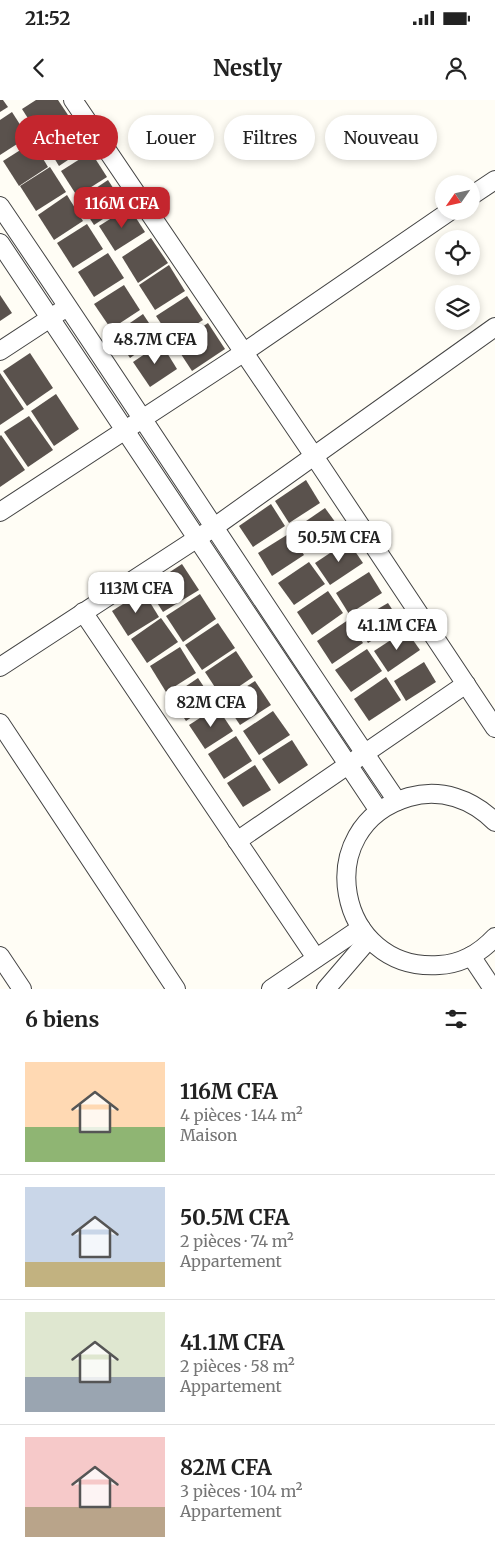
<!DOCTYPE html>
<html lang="fr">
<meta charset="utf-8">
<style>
body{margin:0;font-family:Merriweather,serif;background:#f6f6f6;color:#222;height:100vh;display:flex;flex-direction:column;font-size:19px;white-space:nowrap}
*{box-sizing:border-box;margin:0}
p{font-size:16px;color:#767676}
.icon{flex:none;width:28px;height:28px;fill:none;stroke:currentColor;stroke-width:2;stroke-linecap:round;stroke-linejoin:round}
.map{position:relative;height:889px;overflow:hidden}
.details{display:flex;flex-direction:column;background:#fff;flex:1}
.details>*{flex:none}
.banner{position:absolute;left:15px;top:15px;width:465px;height:45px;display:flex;gap:10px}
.needle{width:32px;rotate:236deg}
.tools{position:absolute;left:435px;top:75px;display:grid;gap:10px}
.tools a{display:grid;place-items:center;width:45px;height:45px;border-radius:50%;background:#fff;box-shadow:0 2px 8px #0003;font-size:25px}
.price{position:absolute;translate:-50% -42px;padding:0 11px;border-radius:10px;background:#fff;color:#222;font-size:16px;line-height:32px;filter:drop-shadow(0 1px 2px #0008)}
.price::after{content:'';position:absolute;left:50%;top:30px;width:15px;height:11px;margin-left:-8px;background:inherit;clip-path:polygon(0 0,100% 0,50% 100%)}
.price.selected{background:#c4262e;color:#fff}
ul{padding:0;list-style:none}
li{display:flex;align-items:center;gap:15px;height:125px;padding:0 25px}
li+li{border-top:1px solid #e0e0e0}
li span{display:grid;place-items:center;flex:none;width:140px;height:100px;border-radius:0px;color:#555}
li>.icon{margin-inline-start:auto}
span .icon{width:60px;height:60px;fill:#fffc;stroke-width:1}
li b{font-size:21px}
h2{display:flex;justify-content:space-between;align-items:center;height:60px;padding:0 25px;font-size:21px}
.tag{padding:0 18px;border-radius:22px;background:#fff;box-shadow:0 2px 8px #0003;font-size:18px;line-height:45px}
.tag.selected{background:#c4262e;color:#fff}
.status{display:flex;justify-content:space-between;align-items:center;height:35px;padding:0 25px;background:#fff;direction:ltr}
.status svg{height:14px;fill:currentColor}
header{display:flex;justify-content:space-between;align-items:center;height:65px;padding:0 25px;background:#fff;font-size:22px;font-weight:700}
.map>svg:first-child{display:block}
.building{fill:#5a524d}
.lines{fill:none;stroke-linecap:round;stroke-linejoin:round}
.minor-casing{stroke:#444;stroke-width:20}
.minor{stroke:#fff;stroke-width:18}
</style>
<div class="status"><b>21:52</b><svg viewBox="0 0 49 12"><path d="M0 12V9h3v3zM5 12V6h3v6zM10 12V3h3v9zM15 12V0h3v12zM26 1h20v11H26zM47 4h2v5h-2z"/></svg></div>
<header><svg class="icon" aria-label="back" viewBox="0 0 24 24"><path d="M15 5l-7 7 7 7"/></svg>Nestly<svg class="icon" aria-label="person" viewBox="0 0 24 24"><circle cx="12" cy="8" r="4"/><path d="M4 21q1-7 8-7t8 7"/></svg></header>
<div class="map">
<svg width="495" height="889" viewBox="0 0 495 889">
<rect width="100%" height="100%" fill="#fffdf5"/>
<g class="building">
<path d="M0,0H3L8,7L0,12Z"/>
<path d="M36,0H58L68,15L38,34L22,9Z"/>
<path d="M12,12L28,37L0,55V20Z"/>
<path d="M73,21L89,46L59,66L43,40Z"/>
<path d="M33,42L48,67L19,86L3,61Z"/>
<path d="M91,52L107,77L77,96L61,71Z"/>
<path d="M50,67L66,92L36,111L20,86Z"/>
<path d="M108,80L124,105L94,125L78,100Z"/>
<path d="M67,95L83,121L54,140L38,115Z"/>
<path d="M129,107L145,132L115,151L99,126Z"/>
<path d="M87,124L103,149L73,168L57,143Z"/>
<path d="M151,138L168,163L138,183L122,157Z"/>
<path d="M108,153L124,178L94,197L78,172Z"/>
<path d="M169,165L185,191L155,210L139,185Z"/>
<path d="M124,185L140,210L111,229L94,204Z"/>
<path d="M0,195L12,213L0,221Z"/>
<path d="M187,196L203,220L172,240L156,216Z"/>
<path d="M143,214L159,238L130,258L114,234Z"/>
<path d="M208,223L225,249L192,271L175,245Z"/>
<path d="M161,243L177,269L150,287L133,262Z"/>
<path d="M30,253L53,288L27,306L3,271Z"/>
<path d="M0,273L24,309L0,325Z"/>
<path d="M56,294L79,329L54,346L31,311Z"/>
<path d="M29,316L53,350L28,367L4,332Z"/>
<path d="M1,335L25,370L0,387V336Z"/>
<path d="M306,380L320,403L289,423L275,401Z"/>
<path d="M271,404L285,426L253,447L239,426Z"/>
<path d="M325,408L341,430L309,452L293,430Z"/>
<path d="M290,433L304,455L272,476L258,453Z"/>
<path d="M348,441L363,463L330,485L315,463Z"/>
<path d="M309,462L325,484L294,505L278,483Z"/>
<path d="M182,464L199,490L163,512L147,487Z"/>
<path d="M369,472L382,493L349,514L336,493Z"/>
<path d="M143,491L159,517L128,536L112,511Z"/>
<path d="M328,491L343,513L312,535L297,512Z"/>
<path d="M200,494L216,519L183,542L166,516Z"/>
<path d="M388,503L401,523L368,543L355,522Z"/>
<path d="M161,518L178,542L147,563L131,539Z"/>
<path d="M348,520L363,543L332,564L317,541Z"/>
<path d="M218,523L235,548L202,570L185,545Z"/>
<path d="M406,530L420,550L388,572L374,551Z"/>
<path d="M180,547L196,573L166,592L150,566Z"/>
<path d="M367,549L382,571L351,592L335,570Z"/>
<path d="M236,551L253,577L222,598L205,572Z"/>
<path d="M424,562L436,582L406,601L394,581Z"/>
<path d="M386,577L401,600L369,621L354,599Z"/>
<path d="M198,578L214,602L186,621L170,597Z"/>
<path d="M255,581L271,605L240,625L224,601Z"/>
<path d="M217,607L233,631L205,649L189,625Z"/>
<path d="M273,611L290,635L259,655L243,631Z"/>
<path d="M236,636L252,661L224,679L208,654Z"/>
<path d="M292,640L308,665L279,684L262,659Z"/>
<path d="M255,665L271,690L243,707L227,683Z"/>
</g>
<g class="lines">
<g class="minor-casing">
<g id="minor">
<path d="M73,0L314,356L495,628"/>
<path d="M471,96L495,80"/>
<path d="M0,106C134,303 263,504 397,701"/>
<path d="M0,143L379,711"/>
<path d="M0,251L61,211"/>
<path d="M0,412L243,253L450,111"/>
<path d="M83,512L316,858"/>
<path d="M0,567L213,428L495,227"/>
<path d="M0,623L176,889"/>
<path d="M495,722C472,699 441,688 409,697C309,726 336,872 439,865C461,864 480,853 495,837"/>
<path d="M237,741L466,584"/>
<path d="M0,856L22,889"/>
<path d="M471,856L493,889"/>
<path d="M271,889L361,828"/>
<path d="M326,889L369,839"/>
</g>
</g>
<use href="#minor" class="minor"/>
</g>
</svg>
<div class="tools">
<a><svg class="needle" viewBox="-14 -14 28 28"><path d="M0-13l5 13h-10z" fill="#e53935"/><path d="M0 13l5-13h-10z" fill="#767676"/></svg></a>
<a><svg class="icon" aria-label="locate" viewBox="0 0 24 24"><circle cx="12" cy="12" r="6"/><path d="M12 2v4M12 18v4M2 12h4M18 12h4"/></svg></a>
<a><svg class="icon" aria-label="layers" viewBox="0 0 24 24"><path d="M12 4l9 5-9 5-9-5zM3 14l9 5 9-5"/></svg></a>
</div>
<b class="price selected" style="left:122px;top:129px">116M CFA</b>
<b class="price" style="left:155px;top:265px">48.7M CFA</b>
<b class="price" style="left:339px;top:463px">50.5M CFA</b>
<b class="price" style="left:136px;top:514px">113M CFA</b>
<b class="price" style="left:397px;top:551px">41.1M CFA</b>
<b class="price" style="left:211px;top:628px">82M CFA</b>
<div class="banner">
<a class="tag selected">Acheter</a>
<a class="tag">Louer</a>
<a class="tag">Filtres</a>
<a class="tag">Nouveau</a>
</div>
</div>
<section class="details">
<h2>6 biens<svg class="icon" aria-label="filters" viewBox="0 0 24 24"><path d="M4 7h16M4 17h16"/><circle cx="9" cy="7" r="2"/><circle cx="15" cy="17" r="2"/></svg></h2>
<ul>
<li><span style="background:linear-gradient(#ffd9b3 65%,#8fb573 0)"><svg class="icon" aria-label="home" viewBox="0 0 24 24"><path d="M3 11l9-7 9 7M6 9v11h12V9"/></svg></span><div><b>116M CFA</b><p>4 pièces · 144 m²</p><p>Maison</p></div></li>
<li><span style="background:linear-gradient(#c9d6e8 75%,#c2b280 0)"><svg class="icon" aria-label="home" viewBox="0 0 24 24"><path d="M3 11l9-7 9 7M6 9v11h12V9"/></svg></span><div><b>50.5M CFA</b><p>2 pièces · 74 m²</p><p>Appartement</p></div></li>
<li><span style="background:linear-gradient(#dfe7d0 65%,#9aa5b1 0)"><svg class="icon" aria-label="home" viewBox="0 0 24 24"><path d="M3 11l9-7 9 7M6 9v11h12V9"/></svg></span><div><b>41.1M CFA</b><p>2 pièces · 58 m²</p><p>Appartement</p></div></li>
<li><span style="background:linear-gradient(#f6c9c9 70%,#b9a48a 0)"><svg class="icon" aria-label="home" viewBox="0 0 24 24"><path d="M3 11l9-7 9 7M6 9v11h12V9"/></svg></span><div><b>82M CFA</b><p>3 pièces · 104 m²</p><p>Appartement</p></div></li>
</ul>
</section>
